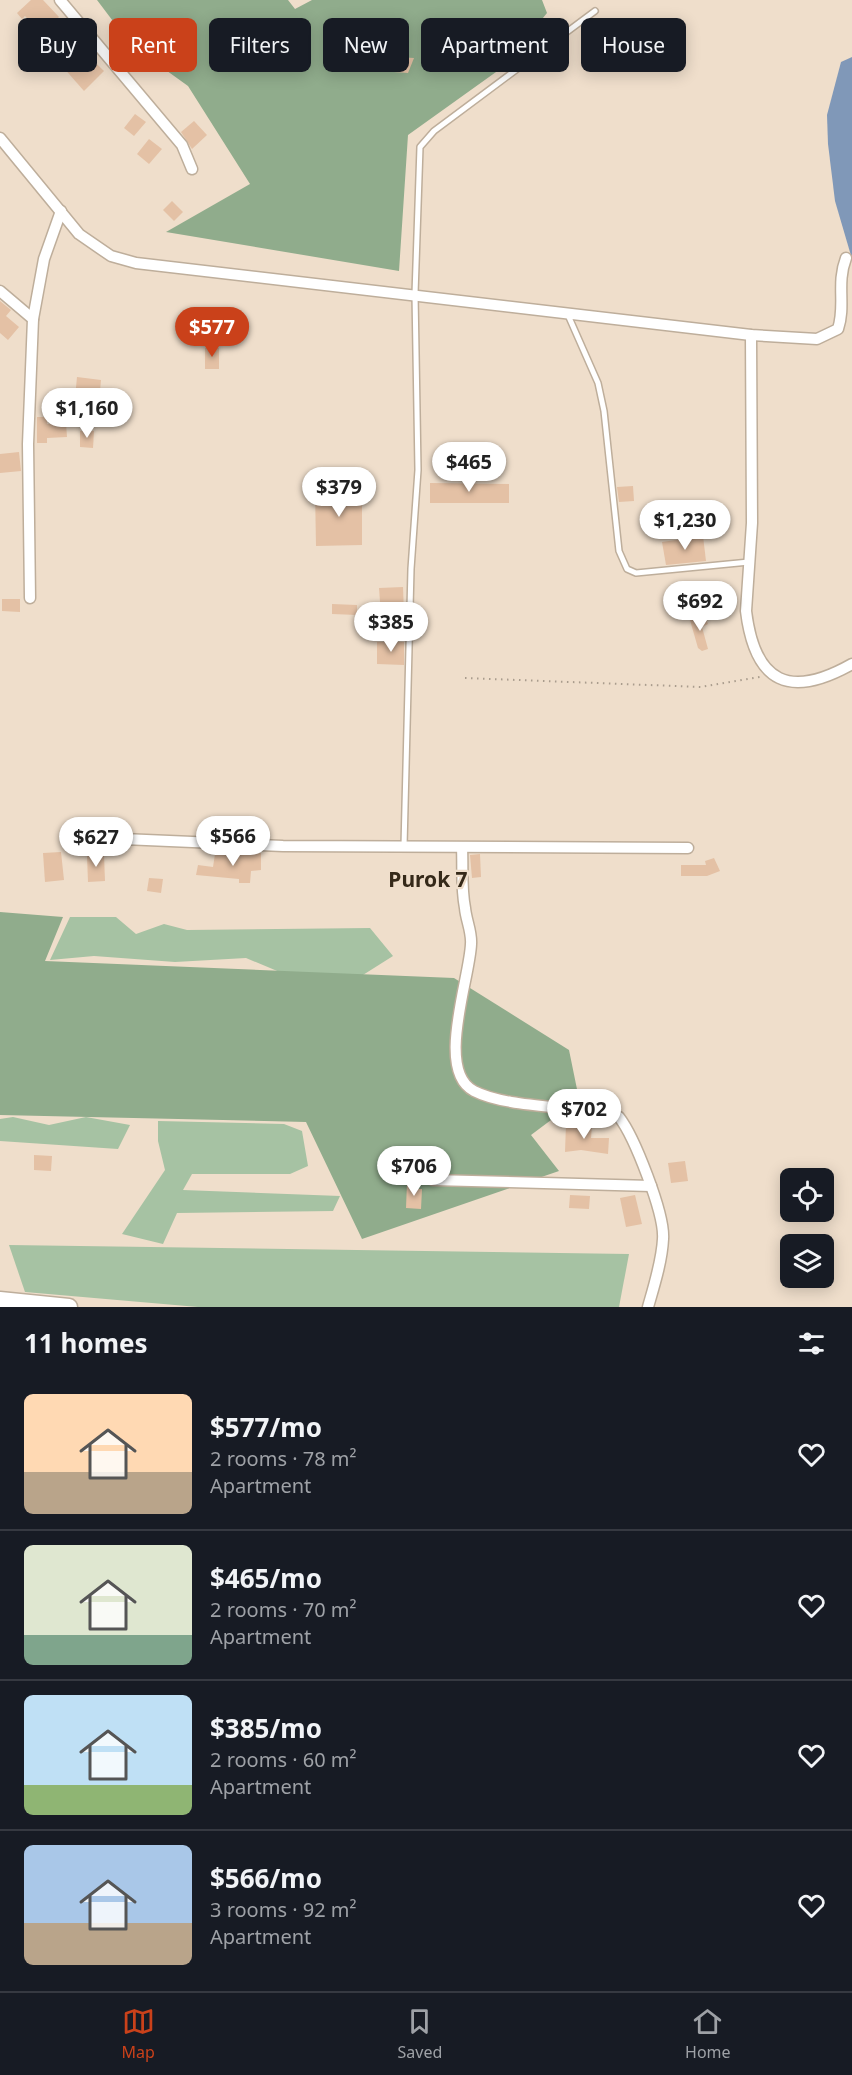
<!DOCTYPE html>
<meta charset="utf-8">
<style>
body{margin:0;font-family:"Noto Sans",sans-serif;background:#242831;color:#f1f3f6;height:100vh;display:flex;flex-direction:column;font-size:22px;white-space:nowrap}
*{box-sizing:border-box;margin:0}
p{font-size:20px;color:#9ea1a6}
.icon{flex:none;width:33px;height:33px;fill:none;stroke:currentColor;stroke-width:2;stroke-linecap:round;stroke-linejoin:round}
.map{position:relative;height:1307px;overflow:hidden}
.side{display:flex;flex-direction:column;background:#171b24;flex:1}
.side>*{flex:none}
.hud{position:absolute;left:18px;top:18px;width:816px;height:54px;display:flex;gap:12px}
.buttons{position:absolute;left:780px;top:1168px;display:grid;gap:12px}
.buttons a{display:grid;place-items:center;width:54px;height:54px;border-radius:9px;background:#171b24;box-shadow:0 3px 15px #0003;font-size:30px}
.price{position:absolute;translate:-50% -51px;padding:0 14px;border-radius:21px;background:#fff;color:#222;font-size:20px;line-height:39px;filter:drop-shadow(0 2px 3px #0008)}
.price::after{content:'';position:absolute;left:50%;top:36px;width:18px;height:14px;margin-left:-9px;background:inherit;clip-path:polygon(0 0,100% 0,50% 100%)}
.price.on{background:#ca411a;color:#fff}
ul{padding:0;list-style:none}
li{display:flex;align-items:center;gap:18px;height:150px;padding:0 24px}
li+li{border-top:2px solid #363941}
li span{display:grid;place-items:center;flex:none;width:168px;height:120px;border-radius:9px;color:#555}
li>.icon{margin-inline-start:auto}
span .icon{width:72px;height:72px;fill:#fffc;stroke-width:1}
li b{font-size:26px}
h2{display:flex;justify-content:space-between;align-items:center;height:72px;padding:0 24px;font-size:26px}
.pill{padding:0 21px;border-radius:9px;background:#171b24;box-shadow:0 3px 15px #0003;font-size:21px;line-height:54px}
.pill.on{background:#ca411a;color:#fff}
.menu{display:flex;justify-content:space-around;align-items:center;height:84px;border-top:2px solid #363941;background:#171b24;font-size:16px;color:#9ea1a6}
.menu a{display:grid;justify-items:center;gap:3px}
.menu .on{color:#ca411a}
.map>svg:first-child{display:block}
.green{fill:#a6c2a3}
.forest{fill:#90ac8c}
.water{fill:#8098b8}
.building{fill:#e4c1a5}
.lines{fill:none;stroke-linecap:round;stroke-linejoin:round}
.service-casing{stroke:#beae9b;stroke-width:8}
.minor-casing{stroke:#beae9b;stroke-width:13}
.secondary-casing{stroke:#beae9b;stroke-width:19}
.path{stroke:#a99c8d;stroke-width:2;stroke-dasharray:1.5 4.5;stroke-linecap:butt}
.service{stroke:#fff;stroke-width:5}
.minor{stroke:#fff;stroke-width:10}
.secondary{stroke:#fff;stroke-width:16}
.labels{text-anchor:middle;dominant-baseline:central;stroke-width:4.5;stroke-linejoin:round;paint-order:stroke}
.neighbourhood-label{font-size:21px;font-weight:bold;fill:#352919;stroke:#efdecb}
</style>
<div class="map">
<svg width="852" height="1307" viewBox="0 0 852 1307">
<rect width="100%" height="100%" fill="#efdecb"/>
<g class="green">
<path d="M70,917H116L136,934L164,924L187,930L370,928L393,956L355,980L282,973L246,958L175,962L94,956L50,960Z"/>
<path d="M13,1117L49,1125L86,1117L130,1125L118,1149L0,1141V1119Z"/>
<path d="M158,1121L284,1124L302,1131L308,1166L290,1174H192L183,1190L340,1196L333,1211L177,1213L163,1244L122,1234L165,1170L158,1141Z"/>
<path d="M9,1245L629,1254L619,1307H198L25,1292Z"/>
</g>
<g class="forest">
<path d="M97,0H288L295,9L312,0H542L547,13L503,67L408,135L399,271L166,232L250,184L188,86L131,45Z"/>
<path d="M0,912L63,917L45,961L454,978L569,1050L579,1099L531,1135L559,1171L362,1239L306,1122L0,1115Z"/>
</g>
<path class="water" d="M852,57V259L835,201L828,144L827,115L841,62Z"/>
<g class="building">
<path d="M31,0H43L59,17L42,34L25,16L22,19L17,13Z"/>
<path d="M73,41L104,71L84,91L55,58Z"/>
<path d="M396,57L414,58L408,73L394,72L392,67Z"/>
<path d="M135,114L146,122L134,136L124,128Z"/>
<path d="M194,121L207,135L192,149L181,132Z"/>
<path d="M149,139L162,149L149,164L137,154Z"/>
<path d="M172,201L183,212L174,221L163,210Z"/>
<path d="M0,301L11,310L6,316L19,327L8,340L0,333Z"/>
<rect x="205" y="348" width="14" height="21"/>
<path d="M77,377L101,380L98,413L67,410L68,397L75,398Z"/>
<path d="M37,417H48L47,424L66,423L67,437L47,438V443H37Z"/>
<path d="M80,431H94L93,448L80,447Z"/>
<path d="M19,452L21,471L0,473V454Z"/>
<path d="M430,483L509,484V503H430Z"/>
<path d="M633,486L634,501L619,502L617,487Z"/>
<path d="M362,490V545L316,546L315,491Z"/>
<path d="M703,536L706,561L666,565L662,542Z"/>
<path d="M403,587L404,614L381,615L379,588Z"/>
<path d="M2,599H20V612L2,611Z"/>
<path d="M332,604L357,605V615L332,614Z"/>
<path d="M704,615L708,624L702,627L708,649L702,651L698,648L690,620Z"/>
<path d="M377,642H404V665L377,664Z"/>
<path d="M61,852L64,880L45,882L43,853Z"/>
<path d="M243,852L261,853V870L251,871L250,883H239V879L196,875L198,865L213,867L215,854L243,855Z"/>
<path d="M480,854L481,877L472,878L470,855Z"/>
<path d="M104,855L105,881L88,882L87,856Z"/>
<path d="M714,858L720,871L707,876H681V865H706L705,861Z"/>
<path d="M149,878L163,879L161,893L147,891Z"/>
<path d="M566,1124L592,1125L591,1138H609L608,1154L581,1150L565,1152Z"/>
<path d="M34,1155L52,1156L51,1171L34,1170Z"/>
<path d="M685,1161L688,1181L671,1183L668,1163Z"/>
<path d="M407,1183H417V1189H422L421,1209L406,1208Z"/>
<path d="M570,1195L590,1196L589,1209L569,1208Z"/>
<path d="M635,1195L642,1224L626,1227L620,1198Z"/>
</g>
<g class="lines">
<g class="service-casing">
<g id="service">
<path d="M568,315L598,383L604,411L619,551L627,569L636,573L749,562"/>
<path d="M404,846L411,569L418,470L415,294L420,147L434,131L595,11"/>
</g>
</g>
<g class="minor-casing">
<g id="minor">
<path d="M60,0L182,145L192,169"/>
<path d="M0,138L79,234L111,256L136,263L751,335L817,339L838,329C846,305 836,284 846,258"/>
<path d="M0,291L33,319L28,444L30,598"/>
<path d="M33,319L44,259L61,211"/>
<path d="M751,335L752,523L746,611C755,684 790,699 852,664"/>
<path d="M77,837L283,846L688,848"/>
<path d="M462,848C463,868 461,888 465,908C466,920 472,932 471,944C470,978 435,1071 474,1091C509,1109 578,1105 619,1117C634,1136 665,1214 663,1239C662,1261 654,1286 648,1307"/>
<path d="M433,1180L651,1186"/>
</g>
</g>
<g class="secondary-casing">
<path id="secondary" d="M0,1300L69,1307"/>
</g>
<path class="path" d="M465,678L701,687L760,677"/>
<use href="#service" class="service"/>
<use href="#minor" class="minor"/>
<use href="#secondary" class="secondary"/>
</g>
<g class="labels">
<g class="neighbourhood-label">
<text x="428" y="879">Purok 7</text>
</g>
</g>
</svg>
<div class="buttons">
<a><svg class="icon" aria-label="locate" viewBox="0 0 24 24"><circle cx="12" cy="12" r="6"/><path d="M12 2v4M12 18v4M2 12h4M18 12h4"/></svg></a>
<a><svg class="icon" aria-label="layers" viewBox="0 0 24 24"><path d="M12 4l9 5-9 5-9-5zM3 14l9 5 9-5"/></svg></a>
</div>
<b class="price on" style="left:212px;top:358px">$577</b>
<b class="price" style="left:87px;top:439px">$1,160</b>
<b class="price" style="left:469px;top:493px">$465</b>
<b class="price" style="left:339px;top:518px">$379</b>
<b class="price" style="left:685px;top:551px">$1,230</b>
<b class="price" style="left:700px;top:632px">$692</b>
<b class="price" style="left:391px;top:653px">$385</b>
<b class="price" style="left:233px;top:867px">$566</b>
<b class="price" style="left:96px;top:868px">$627</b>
<b class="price" style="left:584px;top:1140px">$702</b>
<b class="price" style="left:414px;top:1197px">$706</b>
<div class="hud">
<a class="pill">Buy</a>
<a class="pill on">Rent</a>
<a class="pill">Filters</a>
<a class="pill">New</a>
<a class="pill">Apartment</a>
<a class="pill">House</a>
</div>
</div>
<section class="side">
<h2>11 homes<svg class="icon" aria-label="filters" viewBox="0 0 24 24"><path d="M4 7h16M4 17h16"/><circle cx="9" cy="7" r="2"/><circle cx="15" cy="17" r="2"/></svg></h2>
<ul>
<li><span style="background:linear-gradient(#ffd9b3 65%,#b9a48a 0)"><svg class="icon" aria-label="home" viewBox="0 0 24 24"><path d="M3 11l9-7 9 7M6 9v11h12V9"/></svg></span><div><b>$577/mo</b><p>2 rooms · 78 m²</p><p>Apartment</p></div><svg class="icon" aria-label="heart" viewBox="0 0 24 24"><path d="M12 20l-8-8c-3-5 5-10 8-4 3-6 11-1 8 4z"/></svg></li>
<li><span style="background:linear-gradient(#dfe7d0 75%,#7fa58c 0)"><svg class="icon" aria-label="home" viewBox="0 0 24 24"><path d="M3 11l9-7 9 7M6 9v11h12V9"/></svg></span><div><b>$465/mo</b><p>2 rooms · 70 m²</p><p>Apartment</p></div><svg class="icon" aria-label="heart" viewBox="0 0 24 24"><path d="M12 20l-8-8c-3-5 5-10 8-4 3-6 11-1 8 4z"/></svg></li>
<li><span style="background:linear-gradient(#bfe0f5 75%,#8fb573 0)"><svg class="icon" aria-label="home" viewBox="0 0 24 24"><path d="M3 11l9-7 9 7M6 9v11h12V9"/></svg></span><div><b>$385/mo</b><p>2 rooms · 60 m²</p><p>Apartment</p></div><svg class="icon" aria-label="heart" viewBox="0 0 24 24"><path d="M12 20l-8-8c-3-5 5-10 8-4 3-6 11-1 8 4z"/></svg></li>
<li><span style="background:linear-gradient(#a9c7e8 65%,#b9a48a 0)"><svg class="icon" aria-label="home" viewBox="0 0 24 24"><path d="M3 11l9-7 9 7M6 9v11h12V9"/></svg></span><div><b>$566/mo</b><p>3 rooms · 92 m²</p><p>Apartment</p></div><svg class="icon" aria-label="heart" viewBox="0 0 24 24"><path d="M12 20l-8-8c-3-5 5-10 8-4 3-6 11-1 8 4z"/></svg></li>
</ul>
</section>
<nav class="menu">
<a class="on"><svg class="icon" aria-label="map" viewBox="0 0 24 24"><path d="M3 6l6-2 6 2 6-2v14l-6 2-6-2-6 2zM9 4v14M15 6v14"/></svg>Map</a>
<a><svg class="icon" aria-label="saved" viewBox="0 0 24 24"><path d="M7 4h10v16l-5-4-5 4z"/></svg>Saved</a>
<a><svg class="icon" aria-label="home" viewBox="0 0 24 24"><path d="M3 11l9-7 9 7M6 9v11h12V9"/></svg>Home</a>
</nav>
